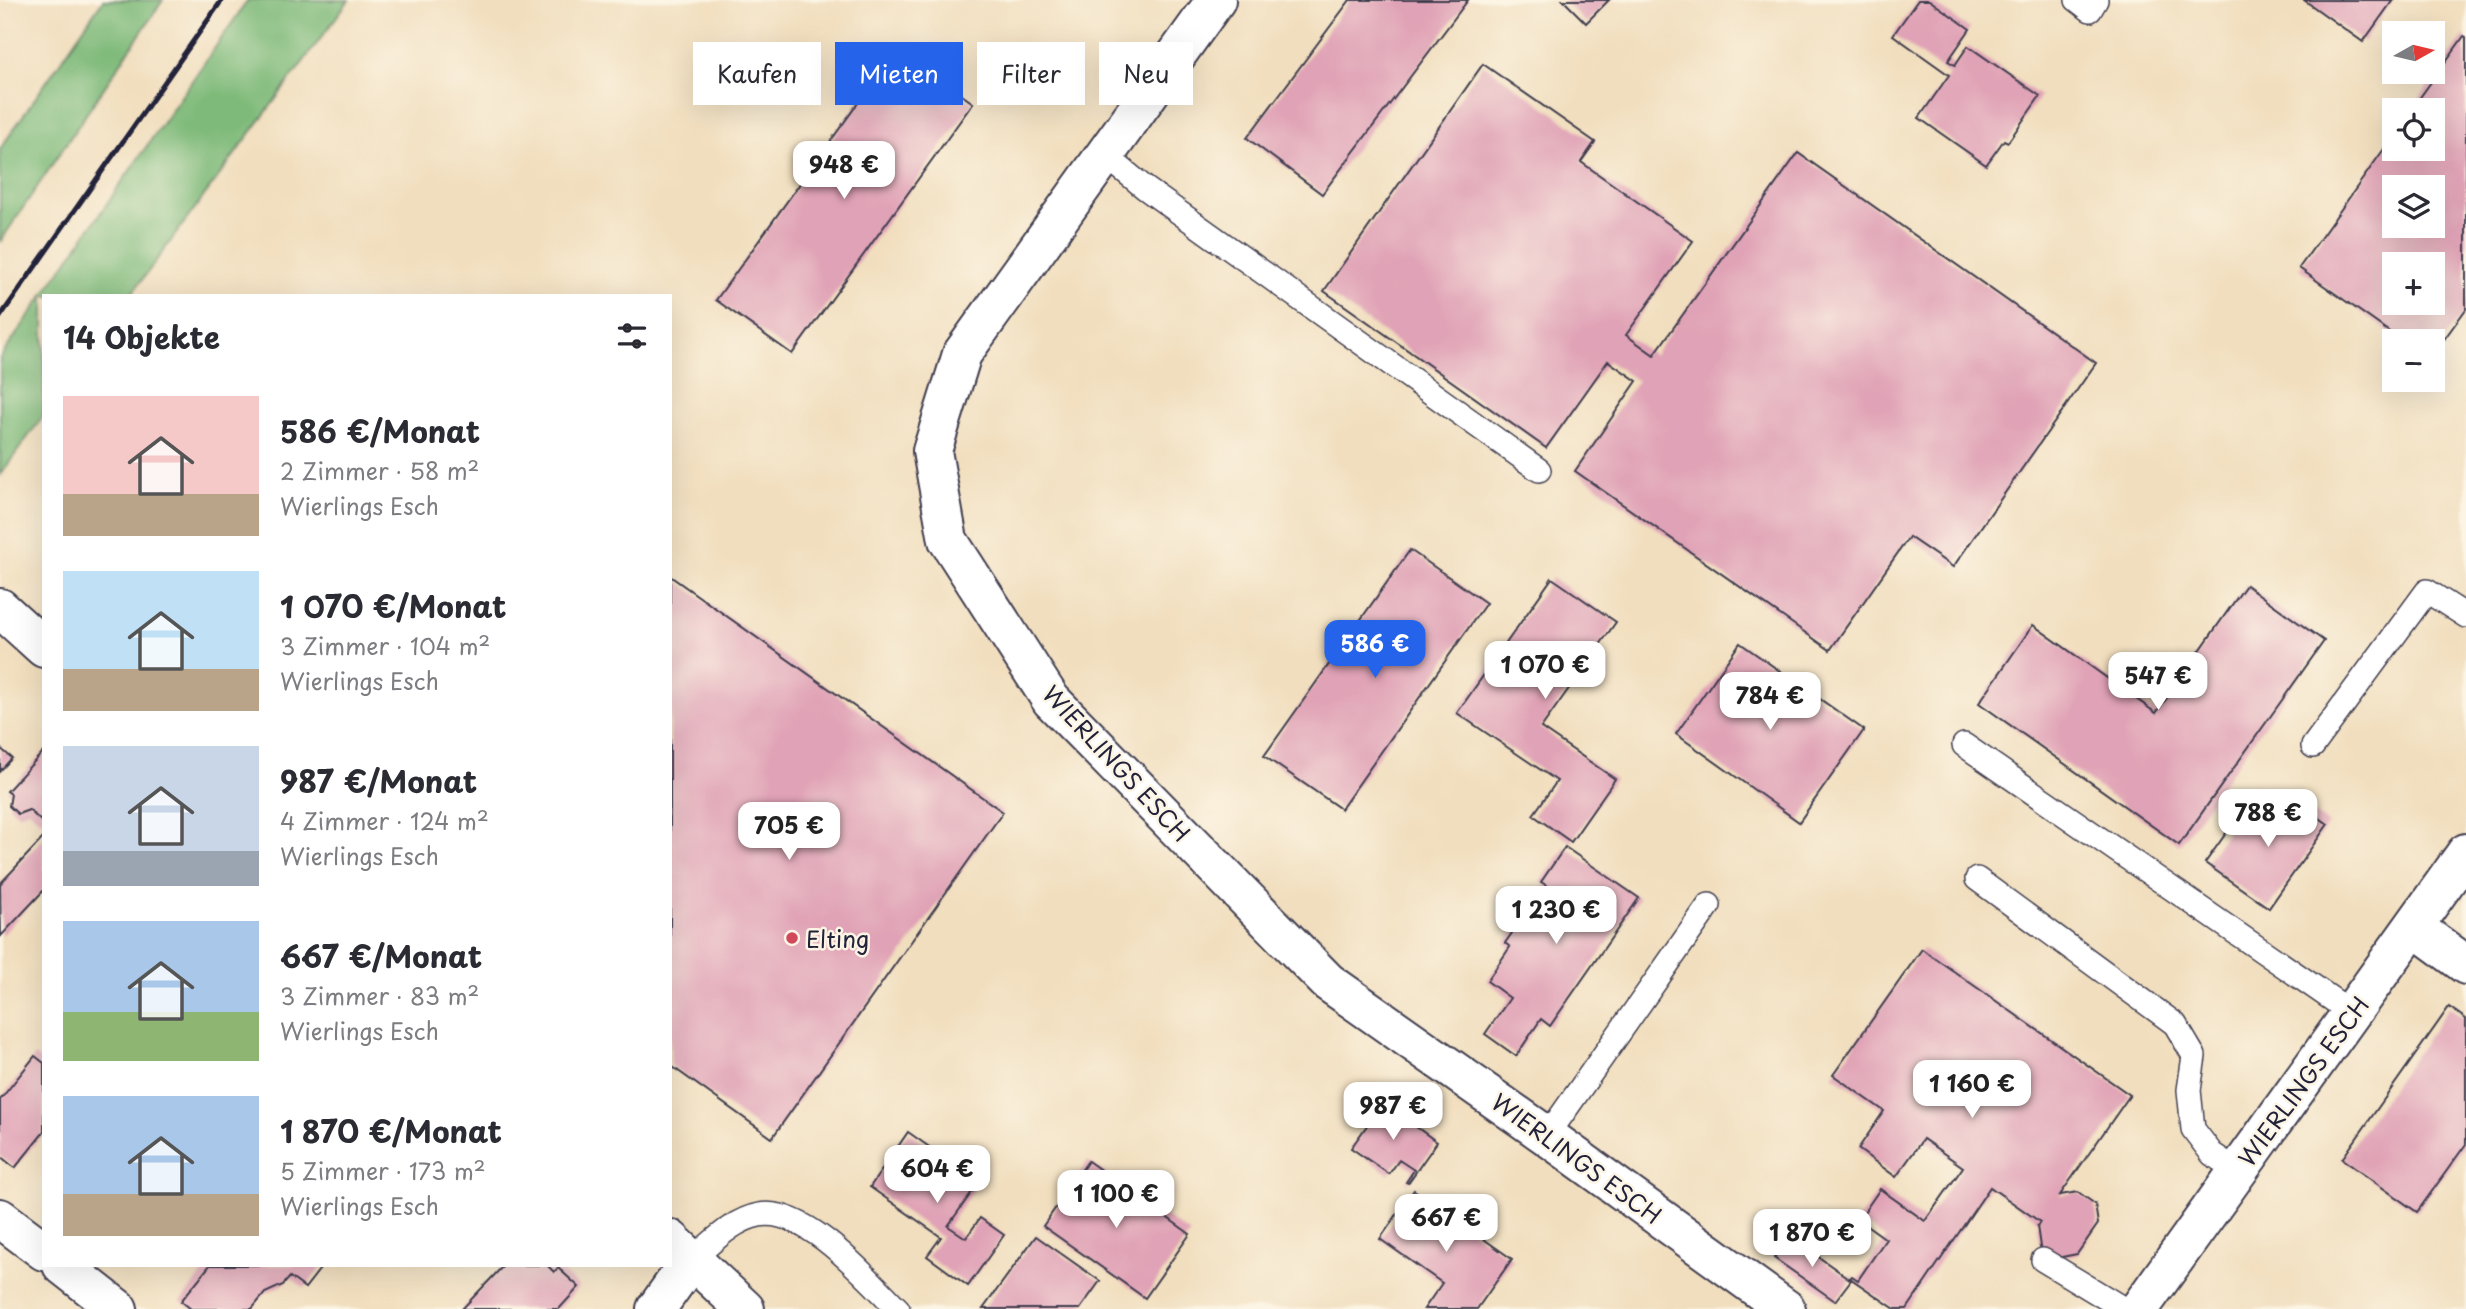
<!DOCTYPE html>
<html lang="de">
<meta charset="utf-8">
<style>
body{margin:0;font-family:"Playpen Sans",sans-serif;background:#f7f7f7;color:#2b2b33;height:100vh;display:flex;flex-direction:column;font-size:26px;white-space:nowrap}
*{box-sizing:border-box;margin:0}
p{font-size:23px;color:#7c7c81}
.icon{flex:none;width:38px;height:38px;fill:none;stroke:currentColor;stroke-width:2;stroke-linecap:round;stroke-linejoin:round}
.map{position:relative;flex:1;overflow:hidden}
.drawer{position:absolute;left:42px;top:294px;width:630px;height:973px;display:flex;flex-direction:column;background:#fff;border-radius:0px;box-shadow:0 7px 28px #0002}
.drawer>*{flex:none}
.guide{position:absolute;left:693px;top:42px;width:665px;height:63px;display:flex;gap:14px}
.needle{width:46px;rotate:82deg}
.tools{position:absolute;left:2382px;top:21px;display:grid;gap:14px}
.tools a{display:grid;place-items:center;width:63px;height:63px;border-radius:0px;background:#fff;box-shadow:0 7px 28px #0002;font-size:35px}
.price{position:absolute;translate:-50% -60px;padding:0 16px;border-radius:14px;background:#fff;color:#222;font-size:23px;line-height:46px;filter:drop-shadow(0 2px 4px #0008)}
.price::after{content:'';position:absolute;left:50%;top:42px;width:21px;height:16px;margin-left:-10px;background:inherit;clip-path:polygon(0 0,100% 0,50% 100%)}
.price.selected{background:#2563eb;color:#fff}
ul{padding:0;list-style:none}
li{display:flex;align-items:center;gap:21px;height:175px;padding:0 21px}
li span{display:grid;place-items:center;flex:none;width:196px;height:140px;border-radius:0px;color:#555}
li>.icon{margin-inline-start:auto}
span .icon{width:84px;height:84px;fill:#fffc;stroke-width:1}
li b{font-size:30px}
h2{display:flex;justify-content:space-between;align-items:center;height:84px;padding:0 21px;font-size:30px}
.tag{padding:0 24px;border-radius:0px;background:#fff;box-shadow:0 7px 28px #0002;font-size:24px;line-height:63px}
.tag.selected{background:#2563eb;color:#fff}
.map>svg:first-child{display:block}
.forest{fill:#7eba79;stroke:#506e5a;stroke-width:2}
.building{fill:#e0a2b6;fill-rule:evenodd}
.lines{fill:none;stroke-linecap:round;stroke-linejoin:round}
.lane-casing{stroke:#413e4f;stroke-width:26}
.street-casing{stroke:#413e4f;stroke-width:42}
.secondary-casing{stroke:#413e4f;stroke-width:42}
.lane{stroke:#fff;stroke-width:23}
.street{stroke:#fff;stroke-width:38}
.secondary{stroke:#fff;stroke-width:38}
.rail{stroke:#22223b;stroke-width:5}
.poi-dot{fill:#d1495b;stroke:#fcf5e5;stroke-width:2.5}
.labels{text-anchor:middle;dominant-baseline:central;stroke-width:5;stroke-linejoin:round;paint-order:stroke}
.street-label{font-size:23px;fill:#22223b;stroke:#fcf5e5}
.poi-label{font-size:23px;fill:#22223b;stroke:#fcf5e5;text-anchor:start}
</style>
<div class="map">
<svg width="2466" height="1309" viewBox="0 0 2466 1309">
<rect width="100%" height="100%" fill="#fcf5e5"/>
<filter id="ink" filterUnits="userSpaceOnUse"><feTurbulence type="fractalNoise" baseFrequency=".0143" numOctaves="2"/><feDisplacementMap in="SourceGraphic" scale="14" xChannelSelector="R" yChannelSelector="G"/><feConvolveMatrix kernelMatrix="1 2 1 2 8 2 1 2 1" color-interpolation-filters="sRGB"/></filter>
<filter id="wash" filterUnits="userSpaceOnUse"><feTurbulence type="fractalNoise" baseFrequency=".00686" numOctaves="4" result="noise"/><feDisplacementMap in="SourceGraphic" scale="28" xChannelSelector="R" yChannelSelector="G"/><feGaussianBlur stdDeviation="1.57" result="paint"/><feColorMatrix in="noise" values="0 0 0 0 0 0 0 0 0 0 0 0 0 0 0 0 0 1.4 0 .05"/><feComposite in="paint" operator="in"/></filter>
<g filter="url(#wash)">
<rect width="100%" height="100%" fill="#f1debe"/>
<g class="forest">
<path d="M103,0H163L0,242V149Z"/>
<path d="M248,0H349L130,296H44V415L0,475V358Z"/>
</g>
<g id="blocks">
<g class="building">
<path d="M1350,0H1468L1322,194L1247,138Z"/>
<path d="M1563,0H1609L1586,23Z"/>
<path d="M1918,0H1929L1970,29L1948,61L1955,65L1968,46L2040,96L2008,142L2004,140L1986,165L1919,118L1949,75L1893,35Z"/>
<path d="M2304,0H2393L2363,42Z"/>
<path d="M2464,36L2466,37V309L2432,356V341H2402L2299,268L2394,135V149H2432V110H2411ZM2394,187H2432V226H2394ZM2394,264H2432V303H2394Z"/>
<path d="M897,49L973,103L792,354L716,300Z"/>
<path d="M1483,64L1595,142L1581,162L1693,241L1626,335L1654,355L1798,153L2096,363L1953,567L1909,537L1830,650L1575,471L1637,381L1608,361L1546,448L1324,291Z"/>
<path d="M1410,550L1486,603L1341,809L1264,756Z"/>
<path d="M670,576L1003,812L772,1138L670,1065Z"/>
<path d="M1552,578L1616,622L1541,728L1615,779L1571,842L1533,815L1557,781L1457,713Z"/>
<path d="M2246,585L2324,641L2179,845L1979,703L2033,625L2156,713Z"/>
<path d="M1740,643L1864,730L1799,822L1676,734Z"/>
<path d="M0,748L12,758L0,771Z"/>
<path d="M44,751V818L41,821L29,810L18,814L9,806L11,794L7,791Z"/>
<path d="M2283,792L2328,824L2269,908L2205,863L2229,829L2234,832L2247,814L2260,823Z"/>
<path d="M44,837V890L1,936L0,884Z"/>
<path d="M1565,847L1639,898L1550,1026L1541,1019L1516,1056L1485,1034L1510,998L1487,981L1510,947L1505,943L1546,885L1541,882Z"/>
<path d="M1922,949L2130,1095L2060,1195L2078,1192L2095,1204L2098,1224L2077,1254L2057,1258L2040,1247L2037,1226L2040,1222L1990,1187L1907,1309H1895L1850,1278L1852,1276L1858,1280L1886,1239L1861,1221L1857,1226L1855,1225L1880,1189L1925,1221L1963,1167L1923,1139L1896,1177L1858,1149L1884,1111L1833,1075Z"/>
<path d="M2449,1007L2466,1019V1144L2417,1212L2342,1159Z"/>
<path d="M35,1056L44,1063V1132L15,1168L0,1156V1100Z"/>
<path d="M1383,1103L1437,1142L1408,1183L1406,1182L1414,1170L1399,1160L1389,1174L1351,1148Z"/>
<path d="M908,1132L979,1182L948,1226L966,1238L980,1218L1004,1235L968,1286L927,1256L941,1237L870,1187Z"/>
<path d="M1088,1161L1190,1234L1145,1298L1043,1226Z"/>
<path d="M1414,1190L1512,1259L1477,1309H1424L1442,1283L1380,1239Z"/>
<path d="M1036,1236L1100,1281L1080,1309H983Z"/>
<path d="M1789,1236L1851,1280L1835,1301L1774,1258Z"/>
<path d="M210,1265H323L305,1288L290,1277L283,1285L265,1293L252,1309H191L181,1301Z"/>
<path d="M504,1265H547L554,1272L558,1268L579,1287L559,1309H462Z"/>
</g>
</g>
</g>
<g filter="url(#ink)">
<use href="#blocks" fill-opacity="0" stroke="#413e4f" stroke-width="2"/>
<g class="lines">
<g class="lane-casing">
<g id="lane">
<path d="M2077,0L2090,10L2096,0"/>
<path d="M1105,155L1145,188L1539,470"/>
<path d="M1964,745L2352,1013"/>
<path d="M2313,746L2427,591L2466,616"/>
<path d="M1977,879L2175,1024L2194,1056L2189,1090L2193,1129L2212,1154L2238,1171"/>
<path d="M1547,1136L1709,905"/>
<path d="M691,1260C711,1244 732,1220 759,1215C805,1206 868,1279 898,1309"/>
<path d="M2043,1260L2124,1309"/>
</g>
</g>
<g class="street-casing">
<g id="street">
<path d="M1216,0L962,354L932,451L948,540L1051,700L1328,982L1547,1136L1786,1309"/>
<path d="M2414,927L2466,965"/>
<path d="M0,1218L44,1251"/>
<path d="M62,1265L118,1309"/>
<path d="M656,1309L691,1260"/>
<path d="M2139,1309L2466,853"/>
</g>
</g>
<g class="secondary-casing">
<g id="secondary">
<path d="M0,608L44,648"/>
<path d="M670,1239L745,1309"/>
</g>
</g>
<use href="#lane" class="lane"/>
<use href="#street" class="street"/>
<use href="#secondary" class="secondary"/>
<path class="rail" d="M0,317L222,0"/>
</g>
</g>
<circle class="poi-dot" cx="792" cy="938" r="7"/>
<g class="labels">
<g class="street-label">
<text transform="translate(1117 763) rotate(47)">WIERLINGS ESCH</text>
<text transform="translate(2303 1081) rotate(-54)">WIERLINGS ESCH</text>
<text transform="translate(1577 1158) rotate(36)">WIERLINGS ESCH</text>
</g>
<g class="poi-label">
<text x="806" y="938">Elting</text>
</g>
</g>
</svg>
<div class="tools">
<a><svg class="needle" viewBox="-14 -14 28 28"><path d="M0-13l5 13h-10z" fill="#e53935"/><path d="M0 13l5-13h-10z" fill="#7c7c81"/></svg></a>
<a><svg class="icon" aria-label="locate" viewBox="0 0 24 24"><circle cx="12" cy="12" r="6"/><path d="M12 2v4M12 18v4M2 12h4M18 12h4"/></svg></a>
<a><svg class="icon" aria-label="layers" viewBox="0 0 24 24"><path d="M12 4l9 5-9 5-9-5zM3 14l9 5 9-5"/></svg></a>
<a>+</a>
<a>−</a>
</div>
<b class="price" style="left:844px;top:201px">948 €</b>
<b class="price selected" style="left:1375px;top:680px">586 €</b>
<b class="price" style="left:1545px;top:701px">1 070 €</b>
<b class="price" style="left:2158px;top:712px">547 €</b>
<b class="price" style="left:1770px;top:732px">784 €</b>
<b class="price" style="left:2268px;top:849px">788 €</b>
<b class="price" style="left:789px;top:862px">705 €</b>
<b class="price" style="left:1556px;top:946px">1 230 €</b>
<b class="price" style="left:1972px;top:1120px">1 160 €</b>
<b class="price" style="left:1393px;top:1142px">987 €</b>
<b class="price" style="left:937px;top:1205px">604 €</b>
<b class="price" style="left:1116px;top:1230px">1 100 €</b>
<b class="price" style="left:1446px;top:1254px">667 €</b>
<b class="price" style="left:1812px;top:1269px">1 870 €</b>
<div class="guide">
<a class="tag">Kaufen</a>
<a class="tag selected">Mieten</a>
<a class="tag">Filter</a>
<a class="tag">Neu</a>
</div>
<section class="drawer">
<h2>14 Objekte<svg class="icon" aria-label="filters" viewBox="0 0 24 24"><path d="M4 7h16M4 17h16"/><circle cx="9" cy="7" r="2"/><circle cx="15" cy="17" r="2"/></svg></h2>
<ul>
<li><span style="background:linear-gradient(#f6c9c9 70%,#b9a48a 0)"><svg class="icon" aria-label="home" viewBox="0 0 24 24"><path d="M3 11l9-7 9 7M6 9v11h12V9"/></svg></span><div><b>586 €/Monat</b><p>2 Zimmer · 58 m²</p><p>Wierlings Esch</p></div></li>
<li><span style="background:linear-gradient(#bfe0f5 70%,#b9a48a 0)"><svg class="icon" aria-label="home" viewBox="0 0 24 24"><path d="M3 11l9-7 9 7M6 9v11h12V9"/></svg></span><div><b>1 070 €/Monat</b><p>3 Zimmer · 104 m²</p><p>Wierlings Esch</p></div></li>
<li><span style="background:linear-gradient(#c9d6e8 75%,#9aa5b1 0)"><svg class="icon" aria-label="home" viewBox="0 0 24 24"><path d="M3 11l9-7 9 7M6 9v11h12V9"/></svg></span><div><b>987 €/Monat</b><p>4 Zimmer · 124 m²</p><p>Wierlings Esch</p></div></li>
<li><span style="background:linear-gradient(#a9c7e8 65%,#8fb573 0)"><svg class="icon" aria-label="home" viewBox="0 0 24 24"><path d="M3 11l9-7 9 7M6 9v11h12V9"/></svg></span><div><b>667 €/Monat</b><p>3 Zimmer · 83 m²</p><p>Wierlings Esch</p></div></li>
<li><span style="background:linear-gradient(#a9c7e8 70%,#b9a48a 0)"><svg class="icon" aria-label="home" viewBox="0 0 24 24"><path d="M3 11l9-7 9 7M6 9v11h12V9"/></svg></span><div><b>1 870 €/Monat</b><p>5 Zimmer · 173 m²</p><p>Wierlings Esch</p></div></li>
</ul>
</section>
</div>
